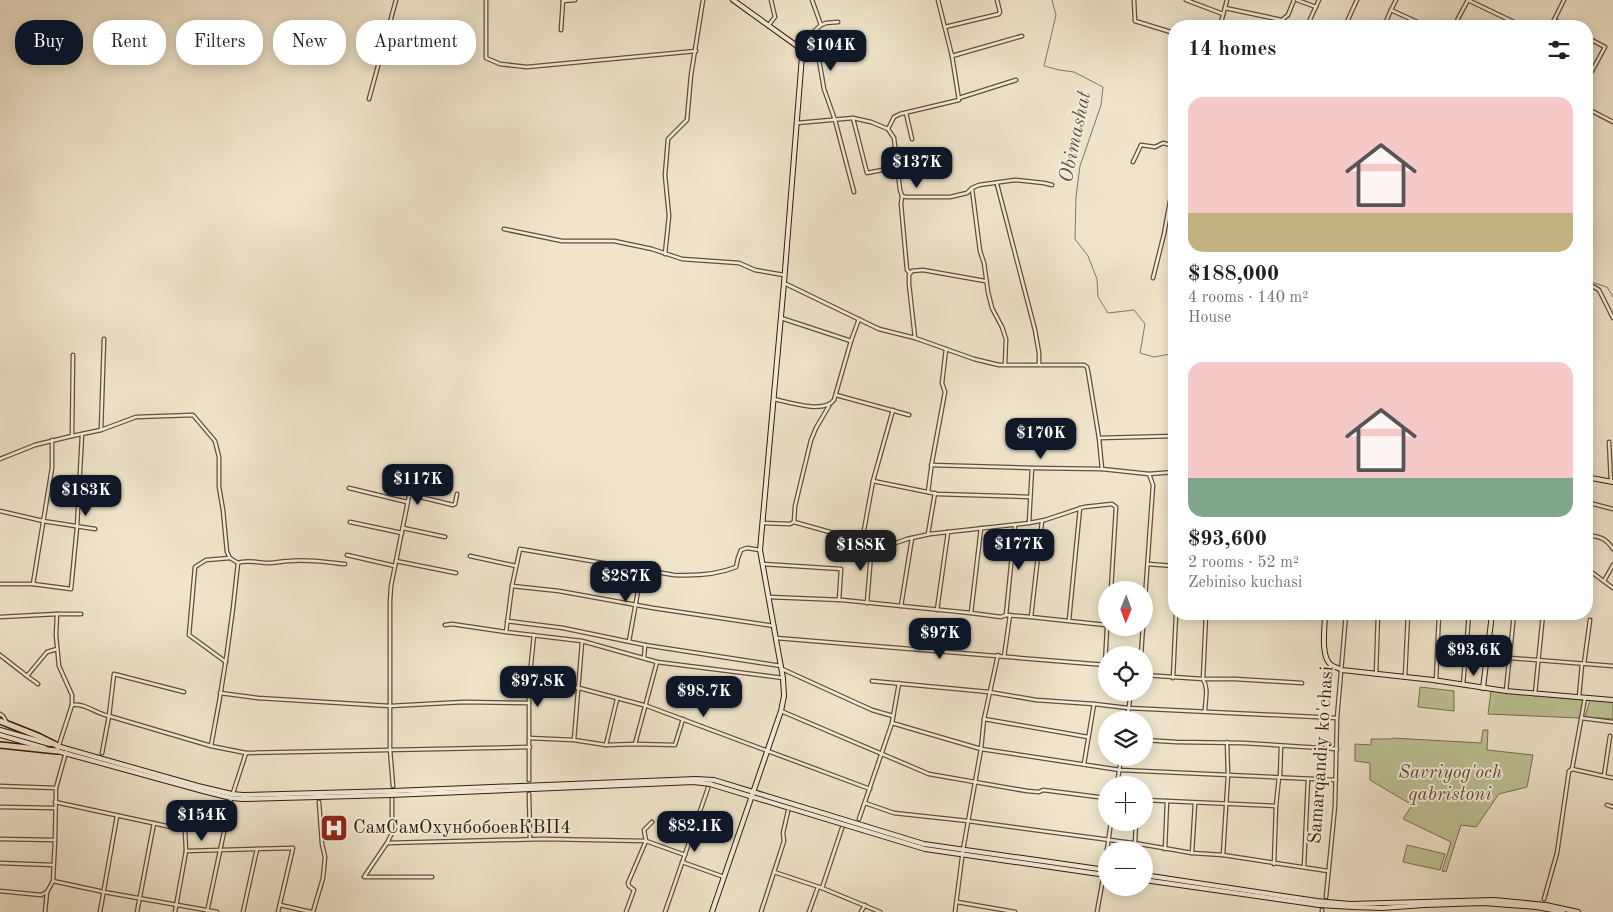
<!DOCTYPE html>
<meta charset="utf-8">
<style>
body{margin:0;font-family:"Old Standard TT",serif;background:#f6f6f6;color:#202124;height:100vh;display:flex;flex-direction:column;font-size:19px;white-space:nowrap}
*{box-sizing:border-box;margin:0}
p{font-size:16px;color:#757577}
.icon{flex:none;width:28px;height:28px;fill:none;stroke:currentColor;stroke-width:2;stroke-linecap:round;stroke-linejoin:round}
.map{position:relative;flex:1;overflow:hidden}
.details{position:absolute;left:1168px;top:20px;width:425px;height:600px;display:flex;flex-direction:column;background:#fff;border-radius:20px;box-shadow:0 2px 12px #0003}
.details>*{flex:none}
.hud{position:absolute;left:15px;top:20px;width:475px;height:45px;display:flex;gap:10px}
.needle{width:32px;rotate:181deg}
.tools{position:absolute;left:1098px;top:581px;display:grid;gap:10px}
.tools a{display:grid;place-items:center;width:55px;height:55px;border-radius:50%;background:#fff;box-shadow:0 2px 12px #0003;font-size:25px}
.price{position:absolute;translate:-50% -42px;padding:0 11px;border-radius:10px;background:#111827;color:#fff;font-size:16px;line-height:32px;filter:drop-shadow(0 1px 2px #0008)}
.price::after{content:'';position:absolute;left:50%;top:30px;width:15px;height:11px;margin-left:-8px;background:inherit;clip-path:polygon(0 0,100% 0,50% 100%)}
.price.selected{background:#222;color:#fff}
ul{padding:0;list-style:none}
li{display:grid;align-content:center;gap:10px;height:265px;padding:0 20px}
li span{display:grid;place-items:center;height:155px;border-radius:15px;color:#555}
li>.icon{margin-inline-start:auto}
span .icon{width:90px;height:90px;fill:#fffc;stroke-width:1}
li b{font-size:21px}
h2{display:flex;justify-content:space-between;align-items:center;height:60px;padding:0 20px;font-size:21px}
.tag{padding:0 18px;border-radius:20px;background:#fff;box-shadow:0 2px 12px #0003;font-size:18px;line-height:45px}
.tag.selected{background:#111827;color:#fff}
.map>svg:first-child{display:block}
.green{fill:#bdc395;stroke:#796e50}
.lines{fill:none;stroke-linecap:round;stroke-linejoin:round}
.stream{stroke:#767b79;stroke-width:1}
.street-casing{stroke:#644d3a;stroke-width:5}
.secondary-casing{stroke:#351a0a;stroke-width:6}
.highway-casing{stroke:#351a0a;stroke-width:8}
.street{stroke:#f5eedd;stroke-width:2.5}
.secondary{stroke:#f5eedd;stroke-width:4}
.highway{stroke:#f0e5cb;stroke-width:5}
.labels{text-anchor:middle;dominant-baseline:central;stroke-width:4;stroke-linejoin:round;paint-order:stroke}
.street-label{font-size:19px;fill:#351a0a;stroke:#f5eedd}
.park-label{font-size:19px;font-style:italic;fill:#5e4d34;stroke:#f5eedd}
.poi-label{font-size:19px;fill:#351a0a;stroke:#f5eedd;text-anchor:start}
.water-label{font-size:20px;font-style:italic;fill:#5b534b;stroke:#f5eedd}
</style>
<div class="map">
<svg width="1613" height="912" viewBox="0 0 1613 912">
<rect width="100%" height="100%" fill="#f0e5cb"/>
<filter id="stains"><feTurbulence type="fractalNoise" baseFrequency=".004" numOctaves="4"/><feColorMatrix values="0 0 0 0 .2 0 0 0 0 .09 0 0 0 0 .02 0 0 0 .5 -.17"/></filter>
<radialGradient id="worn" r=".72"><stop offset=".6" stop-color="#630" stop-opacity="0"/><stop offset="1" stop-color="#630" stop-opacity=".3"/></radialGradient>
<g class="green">
<path d="M1420,687L1454,691V711L1418,707Z"/>
<path d="M1491,691L1583,700L1580,716L1579,718L1488,714Z"/>
<path d="M1590,700L1613,702V719L1585,717Z"/>
<path d="M1483,730H1488L1487,750L1533,755L1527,787L1499,794L1476,827L1461,825L1446,872L1442,871L1451,842L1403,819L1412,805L1370,780V763L1355,761V744L1371,745V739H1391L1392,738L1481,743Z"/>
<path d="M1407,845L1445,854L1440,870L1403,862Z"/>
</g>
<g class="lines">
<g class="stream">
<path d="M1052,0L1056,15L1044,66L1059,70L1074,72L1103,87L1101,105L1080,166L1076,197L1075,239L1088,256L1097,279L1098,297L1108,313L1134,310L1145,324L1140,353L1154,357L1170,354L1174,338"/>
<path d="M1586,277L1594,283L1607,287L1613,297"/>
</g>
<g class="street-casing">
<g id="street">
<path d="M486,0V58L500,64L527,67L696,51"/>
<path d="M1134,0L1135,21L1174,33"/>
<path d="M1186,0L1223,14"/>
<path d="M1297,0L1316,7"/>
<path d="M1396,0L1391,10L1426,26"/>
<path d="M1468,0L1522,26"/>
<path d="M563,1L575,0"/>
<path d="M1225,8L1282,20L1288,15L1294,0"/>
<path d="M1554,20L1566,26"/>
<path d="M821,25L826,23L838,22"/>
<path d="M768,26L775,17L771,0"/>
<path d="M1220,26L1227,0"/>
<path d="M1307,26L1319,0"/>
<path d="M1345,26L1357,0"/>
<path d="M1384,26L1391,10"/>
<path d="M1454,26L1468,0"/>
<path d="M1551,26L1564,0"/>
<path d="M945,27L999,14L1000,12L997,0"/>
<path d="M561,30L563,0"/>
<path d="M1586,37L1605,47L1586,82"/>
<path d="M807,39L813,47L819,60L824,89L835,120L854,192"/>
<path d="M798,46L821,25L812,0"/>
<path d="M952,56L1022,36"/>
<path d="M1171,95L1174,97"/>
<path d="M959,98L1016,80"/>
<path d="M369,99L396,0"/>
<path d="M1586,108L1613,122"/>
<path d="M906,113L912,139"/>
<path d="M853,118L867,173L897,167"/>
<path d="M797,123L853,118L871,122L888,129L894,138L900,190L902,196L906,197H950L967,193L972,188L979,185L1015,180L1044,183L1052,185"/>
<path d="M888,129L894,117L900,114L959,100L952,56L938,0"/>
<path d="M1133,162L1141,145L1155,147L1163,143L1174,146"/>
<path d="M997,184L1035,330L1039,353V364"/>
<path d="M972,189L980,251L984,263L988,292L992,308L1002,327L1006,339L1005,364"/>
<path d="M902,196L901,204L907,270L910,273"/>
<path d="M504,229L562,241H614L652,249L682,259L739,263L755,270L784,275"/>
<path d="M665,254L669,216L665,175L668,139L687,120L691,75L703,0"/>
<path d="M1153,278L1164,234L1174,180"/>
<path d="M1586,282L1599,290L1613,318"/>
<path d="M784,283L879,329L915,338L909,284V275L912,271L923,270L985,281"/>
<path d="M781,318L851,341"/>
<path d="M915,338L974,359L999,365H1084L1087,367L1088,371L1099,438L1102,469"/>
<path d="M73,355L72,436L101,430L136,417L193,415L215,441L219,457V487L223,510L227,552L230,558L238,563C232,624 223,685 211,746"/>
<path d="M836,395L909,415"/>
<path d="M774,399C788,402 824,414 834,400L851,341L859,319"/>
<path d="M101,430L104,339"/>
<path d="M1099,438L1174,436"/>
<path d="M1609,442L1611,482"/>
<path d="M0,459L35,445L72,436"/>
<path d="M931,465L1032,468L1102,469L1149,474L1174,472"/>
<path d="M873,481L937,494L1030,497"/>
<path d="M349,488L407,502"/>
<path d="M928,492L932,462L945,392L942,383L946,349"/>
<path d="M1586,502L1613,509"/>
<path d="M0,511L43,521L95,529"/>
<path d="M350,522L402,533"/>
<path d="M794,522L795,506L811,440L816,428L829,406"/>
<path d="M763,523L790,524L794,522L862,541L893,544L907,539L930,534L1029,523L1045,520L1084,507L1112,504L1116,507L1111,590"/>
<path d="M1029,523L1032,468"/>
<path d="M403,528L445,537"/>
<path d="M928,534L935,493"/>
<path d="M1586,535C1600,537 1605,537 1613,549"/>
<path d="M862,541L873,481L893,410"/>
<path d="M760,550L747,548L741,550L738,558L736,567C716,575 694,576 674,575L520,549L512,586L506,632L582,641L657,662L783,678"/>
<path d="M347,555L395,566"/>
<path d="M470,556L516,566"/>
<path d="M396,561L409,496L412,495L453,505L455,504L457,494"/>
<path d="M238,563C246,559 259,563 269,563C276,563 282,561 289,561C307,559 326,562 345,564"/>
<path d="M763,564L841,569L839,600"/>
<path d="M1148,564L1174,566"/>
<path d="M1586,568L1613,588"/>
<path d="M1604,581L1613,565"/>
<path d="M0,584H33L71,589L77,527L82,435"/>
<path d="M33,584L52,468V440"/>
<path d="M512,586L559,591L653,608L774,626"/>
<path d="M769,597L842,600L971,613L1001,617L1006,615L1031,617L1106,625"/>
<path d="M867,603L872,542"/>
<path d="M901,606L912,538"/>
<path d="M937,610L948,532"/>
<path d="M971,613L981,528"/>
<path d="M1006,615L1015,525"/>
<path d="M1346,615L1377,617"/>
<path d="M0,617L57,614H81"/>
<path d="M1031,617L1042,521"/>
<path d="M1069,620L1080,508"/>
<path d="M507,621L563,628L645,645L781,666"/>
<path d="M445,625L452,624L506,632"/>
<path d="M776,638L1106,665"/>
<path d="M629,641L642,569"/>
<path d="M0,655L27,676L47,652L57,649"/>
<path d="M1141,655L1153,485L1149,474"/>
<path d="M1004,657L1010,615"/>
<path d="M644,658L645,645"/>
<path d="M1510,658L1613,666"/>
<path d="M226,662L189,635L195,567L206,560L230,558"/>
<path d="M1584,664L1590,620"/>
<path d="M1105,665L1107,628"/>
<path d="M782,669L872,710L893,716"/>
<path d="M1376,674L1378,614"/>
<path d="M1144,675L1203,679H1235L1302,683"/>
<path d="M27,676L38,684"/>
<path d="M1405,677L1408,614"/>
<path d="M1173,678L1176,614"/>
<path d="M872,681L989,692L1036,700L1094,704L1128,708L1337,718"/>
<path d="M1436,681L1439,614"/>
<path d="M529,683L579,688L647,706L870,789"/>
<path d="M1463,685L1469,614"/>
<path d="M1506,691L1514,614"/>
<path d="M184,692L114,674L109,716L211,746L246,753L530,747"/>
<path d="M220,693L258,698L390,706L464,702L529,703"/>
<path d="M1535,694L1543,614"/>
<path d="M1579,697L1582,664"/>
<path d="M72,705C86,703 96,714 109,716L102,753"/>
<path d="M781,711L929,774L1027,791L1039,792L1043,790L1106,798"/>
<path d="M1205,711C1205,700 1209,689 1203,679L1206,614"/>
<path d="M0,714L3,716L7,723"/>
<path d="M1581,718L1613,722"/>
<path d="M984,719L1088,737"/>
<path d="M1127,720L1131,692"/>
<path d="M892,723L981,749L1120,770L1336,780"/>
<path d="M529,738L574,740L606,745L635,744L675,745L683,719"/>
<path d="M574,740L582,642"/>
<path d="M1144,740L1176,742L1243,743L1337,749"/>
<path d="M635,744L657,662"/>
<path d="M606,745L617,699"/>
<path d="M57,751L72,705V695L59,666L56,635L57,614"/>
<path d="M1084,764L1094,704"/>
<path d="M1572,769L1613,778"/>
<path d="M1604,776L1610,736"/>
<path d="M1280,777L1281,746"/>
<path d="M529,780V683L534,635"/>
<path d="M1117,785L1121,758"/>
<path d="M0,786L56,788"/>
<path d="M393,786L390,749V601L391,586L396,561L456,573"/>
<path d="M233,793L246,753"/>
<path d="M529,794L530,839"/>
<path d="M392,799V833L387,843L364,877H432"/>
<path d="M1144,800L1276,806"/>
<path d="M55,802L185,830L186,851"/>
<path d="M865,803L894,813L968,821L1140,844L1192,853L1223,855L1328,871"/>
<path d="M1607,805L1613,807"/>
<path d="M0,807L55,808"/>
<path d="M859,819L892,723L899,683"/>
<path d="M0,839L55,840"/>
<path d="M387,843L543,839L646,841L644,830L652,822"/>
<path d="M1135,843L1136,822"/>
<path d="M1165,849L1167,801"/>
<path d="M1107,850L1111,822"/>
<path d="M1192,853L1195,803"/>
<path d="M1223,855L1228,775L1227,742"/>
<path d="M682,862L724,877"/>
<path d="M0,863L53,865"/>
<path d="M1274,864L1276,806L1279,777"/>
<path d="M1105,866L1106,857"/>
<path d="M1304,867L1308,779"/>
<path d="M774,872L784,841L783,833L788,811"/>
<path d="M53,881L104,892L217,912"/>
<path d="M822,888L842,828"/>
<path d="M0,891L41,895L47,892L53,881L55,840L56,788L66,752"/>
<path d="M1326,897L1335,806L1337,718L1346,614"/>
<path d="M1544,899L1557,853L1569,771L1572,769L1585,698"/>
<path d="M957,902L1015,912"/>
<path d="M280,905L311,912"/>
<path d="M45,912L47,892"/>
<path d="M100,912L117,816"/>
<path d="M137,912L154,823"/>
<path d="M175,912L186,851L293,848L278,912"/>
<path d="M207,912L231,799"/>
<path d="M243,912L257,849"/>
<path d="M313,912L323,878L325,857L322,844L319,802"/>
<path d="M626,912L634,890L629,886L628,883L646,841L685,855"/>
<path d="M665,912L708,788"/>
<path d="M761,912L774,872L822,888L880,912"/>
<path d="M809,912L818,887"/>
<path d="M861,912L865,905"/>
<path d="M955,912L963,850L981,749L984,719L998,655"/>
<path d="M1097,912L1103,879"/>
<path d="M1322,912V910"/>
</g>
</g>
<g class="secondary-casing">
<g id="secondary">
<path d="M1586,477L1613,482"/>
<path d="M1325,614C1325,627 1320,656 1331,665C1334,667 1339,668 1342,670L1433,680L1506,691L1613,700"/>
<path d="M1483,688L1492,614"/>
<path d="M0,730L50,744"/>
<path d="M0,735L45,748"/>
<path d="M57,746L198,786L232,794L243,795L393,791L696,779L714,780L924,844L1106,870"/>
<path d="M57,751L203,791L231,798L243,799L391,795L694,782L710,784L925,849L1106,875"/>
<path d="M1144,875L1317,901L1350,904L1494,900L1546,905L1578,912"/>
<path d="M1144,880L1319,905L1353,907L1382,908L1424,905L1483,903L1536,907L1563,912"/>
<path d="M712,912L781,711L784,696L783,678L760,550L784,283L802,56L797,46L733,0"/>
</g>
</g>
<g class="highway-casing">
<g id="highway">
<path d="M0,721L38,736L58,746"/>
<path d="M0,745L57,751"/>
</g>
</g>
<use href="#street" class="street"/>
<use href="#secondary" class="secondary"/>
<use href="#highway" class="highway"/>
</g>
<defs>
<g id="hospital-square" transform="scale(1.4375)"><rect x="-9" y="-9" width="18" height="18" rx="4" fill="#8f2418" stroke="#f5eedd"/><path d="M-5-5h3v3.5h4V-5h3V5h-3V1.5h-4V5h-3Z" fill="#fff"/></g>
</defs>
<g fill-rule="evenodd">
<use href="#hospital-square" x="334" y="828"/>
</g>
<g class="labels">
<g class="street-label">
<text transform="translate(1322 755) rotate(-86)">Samarqandiy ko'chasi</text>
</g>
<g class="park-label">
<text x="1450" y="773">Savriyog'och<tspan x="1450" dy="22">qabristoni</tspan></text>
</g>
<g class="poi-label">
<text x="353" y="828">СамСамОхунбобоевКВП4</text>
</g>
<g class="water-label">
<text transform="translate(1076 137) rotate(-78)">Obimashat</text>
</g>
</g>
<rect width="100%" height="100%" filter="url(#stains)"/>
<rect width="100%" height="100%" fill="url(#worn)"/>
</svg>
<div class="tools">
<a><svg class="needle" viewBox="-14 -14 28 28"><path d="M0-13l5 13h-10z" fill="#e53935"/><path d="M0 13l5-13h-10z" fill="#757577"/></svg></a>
<a><svg class="icon" aria-label="locate" viewBox="0 0 24 24"><circle cx="12" cy="12" r="6"/><path d="M12 2v4M12 18v4M2 12h4M18 12h4"/></svg></a>
<a><svg class="icon" aria-label="layers" viewBox="0 0 24 24"><path d="M12 4l9 5-9 5-9-5zM3 14l9 5 9-5"/></svg></a>
<a>+</a>
<a>−</a>
</div>
<b class="price" style="left:831px;top:72px">$104K</b>
<b class="price" style="left:917px;top:189px">$137K</b>
<b class="price" style="left:1041px;top:460px">$170K</b>
<b class="price" style="left:418px;top:506px">$117K</b>
<b class="price" style="left:86px;top:517px">$183K</b>
<b class="price" style="left:1019px;top:571px">$177K</b>
<b class="price selected" style="left:861px;top:572px">$188K</b>
<b class="price" style="left:626px;top:603px">$287K</b>
<b class="price" style="left:940px;top:660px">$97K</b>
<b class="price" style="left:1474px;top:677px">$93.6K</b>
<b class="price" style="left:538px;top:708px">$97.8K</b>
<b class="price" style="left:704px;top:718px">$98.7K</b>
<b class="price" style="left:202px;top:842px">$154K</b>
<b class="price" style="left:695px;top:853px">$82.1K</b>
<div class="hud">
<a class="tag selected">Buy</a>
<a class="tag">Rent</a>
<a class="tag">Filters</a>
<a class="tag">New</a>
<a class="tag">Apartment</a>
</div>
<section class="details">
<h2>14 homes<svg class="icon" aria-label="filters" viewBox="0 0 24 24"><path d="M4 7h16M4 17h16"/><circle cx="9" cy="7" r="2"/><circle cx="15" cy="17" r="2"/></svg></h2>
<ul>
<li><span style="background:linear-gradient(#f6c9c9 75%,#c2b280 0)"><svg class="icon" aria-label="home" viewBox="0 0 24 24"><path d="M3 11l9-7 9 7M6 9v11h12V9"/></svg></span><div><b>$188,000</b><p>4 rooms · 140 m²</p><p>House</p></div></li>
<li><span style="background:linear-gradient(#f6c9c9 75%,#7fa58c 0)"><svg class="icon" aria-label="home" viewBox="0 0 24 24"><path d="M3 11l9-7 9 7M6 9v11h12V9"/></svg></span><div><b>$93,600</b><p>2 rooms · 52 m²</p><p>Zebiniso kuchasi</p></div></li>
</ul>
</section>
</div>
